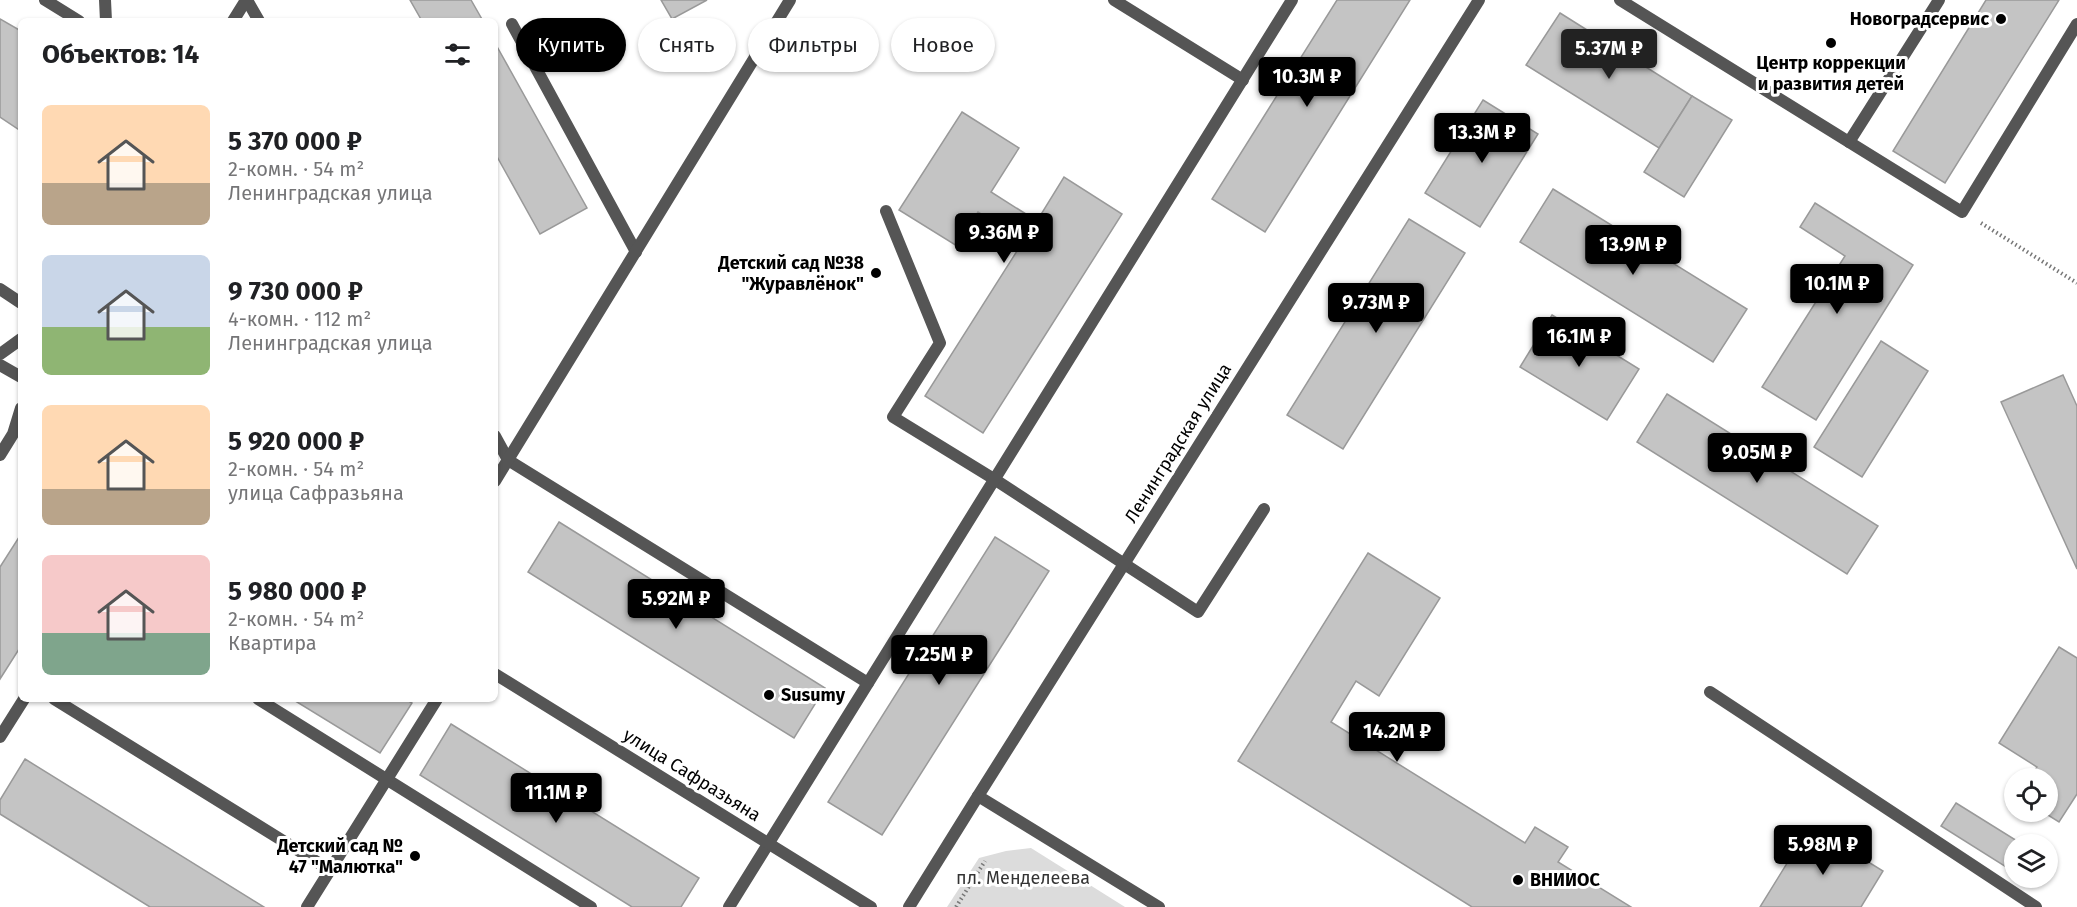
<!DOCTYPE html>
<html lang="ru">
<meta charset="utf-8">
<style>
body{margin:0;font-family:"Fira Sans",sans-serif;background:#f6f6f6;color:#202124;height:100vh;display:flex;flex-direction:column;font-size:22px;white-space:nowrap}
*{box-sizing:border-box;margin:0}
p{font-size:20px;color:#757577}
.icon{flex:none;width:33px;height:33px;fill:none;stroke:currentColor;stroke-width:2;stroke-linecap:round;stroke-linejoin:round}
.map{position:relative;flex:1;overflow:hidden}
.drawer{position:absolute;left:18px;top:18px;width:480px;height:684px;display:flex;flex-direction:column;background:#fff;border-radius:9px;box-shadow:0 2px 4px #0004}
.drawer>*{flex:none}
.banner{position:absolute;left:516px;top:18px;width:570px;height:54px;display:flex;gap:12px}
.controls{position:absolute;left:2004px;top:768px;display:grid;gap:12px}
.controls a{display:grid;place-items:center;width:54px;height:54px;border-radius:50%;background:#fff;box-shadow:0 2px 4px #0004;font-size:30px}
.price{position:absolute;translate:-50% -51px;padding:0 14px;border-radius:6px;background:#000;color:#fff;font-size:20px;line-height:39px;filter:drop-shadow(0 2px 3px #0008)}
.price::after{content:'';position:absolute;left:50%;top:36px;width:18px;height:14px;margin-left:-9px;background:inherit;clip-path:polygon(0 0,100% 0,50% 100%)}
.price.selected{background:#222;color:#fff}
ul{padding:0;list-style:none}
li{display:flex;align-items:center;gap:18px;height:150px;padding:0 24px}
li span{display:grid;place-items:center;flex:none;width:168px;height:120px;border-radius:9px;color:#555}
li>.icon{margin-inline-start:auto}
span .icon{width:72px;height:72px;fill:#fffc;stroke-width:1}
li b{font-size:26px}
h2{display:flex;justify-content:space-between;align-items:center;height:72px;padding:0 24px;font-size:26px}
.tag{padding:0 21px;border-radius:27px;background:#fff;box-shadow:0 2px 4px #0004;font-size:21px;line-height:54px}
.tag.selected{background:#000;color:#fff}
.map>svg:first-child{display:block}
.green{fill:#dcdcdc}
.building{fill:#c4c4c4;stroke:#999;stroke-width:1.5}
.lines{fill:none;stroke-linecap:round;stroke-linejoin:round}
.path{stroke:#777;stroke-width:4;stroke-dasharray:1.5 3;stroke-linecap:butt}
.service{stroke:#555;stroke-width:12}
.minor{stroke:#555;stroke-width:12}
.tertiary{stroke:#555;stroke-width:12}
.poi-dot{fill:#000;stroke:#fff;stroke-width:2}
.labels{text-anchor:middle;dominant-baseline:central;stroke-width:6;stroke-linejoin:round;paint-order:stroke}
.poi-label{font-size:18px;font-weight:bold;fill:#000;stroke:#fff;text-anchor:end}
.street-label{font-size:18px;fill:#000;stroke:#fff}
.park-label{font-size:18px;fill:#333;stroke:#fff}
</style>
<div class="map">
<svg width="2077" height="907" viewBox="0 0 2077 907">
<rect width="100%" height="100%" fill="#fff"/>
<path class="green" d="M1031,848L1125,907H947L979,858L1006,851Z"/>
<g class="building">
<path d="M410,0H471L483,21H422Z"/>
<path d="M661,0H707L672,19Z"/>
<path d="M1337,0H1410L1265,232L1212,199Z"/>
<path d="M1986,0H2059L1945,183L1893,151Z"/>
<path d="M1560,13L1692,96L1659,148L1526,65Z"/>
<path d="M0,19L21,31V131L0,117Z"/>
<path d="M495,43L587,208L540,234L495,153Z"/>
<path d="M1692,96L1732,120L1684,197L1644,172Z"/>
<path d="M1483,100L1538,134L1480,227L1425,193Z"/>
<path d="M962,112L1019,148L991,192L1037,221L1064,177L1122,214L983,433L925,396L1024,240L978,212L957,246L899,210Z"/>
<path d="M1553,189L1747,309L1713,362L1520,242Z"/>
<path d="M1815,203L1913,265L1816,420L1762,387L1845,256L1800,227Z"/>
<path d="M1409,219L1465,253L1343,449L1287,415Z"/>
<path d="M1552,315L1639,369L1607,420L1520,367Z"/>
<path d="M1881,341L1928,371L1862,477L1814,447Z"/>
<path d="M2063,375L2077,406V569L2001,402Z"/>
<path d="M1667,394L1878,526L1847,574L1637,442Z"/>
<path d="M559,522L825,688L794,738L528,572Z"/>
<path d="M21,534V646L0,679V567Z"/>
<path d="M995,537L1049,571L882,835L828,802Z"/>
<path d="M1368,553L1440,598L1379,696L1356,681L1331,722L1525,843L1535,827L1568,847L1558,862L1631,907H1472L1238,761Z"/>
<path d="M2059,647L2077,658V794L2059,822L2043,812H2048V778H2030L2037,767L1999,743Z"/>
<path d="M292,699H405L412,703L380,753Z"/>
<path d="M451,724L699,878L681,907H632L420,775Z"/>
<path d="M25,759L264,907H150L0,814V800Z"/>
<path d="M1956,803L2022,844H2014V872L1941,826Z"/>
<path d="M1810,826L1883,871L1861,907H1760Z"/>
</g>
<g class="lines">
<g class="path">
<path d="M1981,223L2077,283"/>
<path d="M956,907L985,861"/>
</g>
<g class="service">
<path d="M45,0L79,21"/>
<path d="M105,0L106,21"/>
<path d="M247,0L259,21"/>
<path d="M1114,0L1243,80"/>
<path d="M1620,0L1962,212L2077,24"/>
<path d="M512,24L636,252"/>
<path d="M1849,142L1939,0"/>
<path d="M886,211L940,343L893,417L994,479L1198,612L1264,509"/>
<path d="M0,289L21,303"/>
<path d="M495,436L508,460L868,683"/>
<path d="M495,481L790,0"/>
<path d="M1710,692L2036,907"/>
<path d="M54,699L330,870"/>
<path d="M258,699L591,907"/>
<path d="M0,737L24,699"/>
<path d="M307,907L437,699"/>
<path d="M729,907L1292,0"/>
</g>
<g class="minor">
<path d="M233,21L246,0"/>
<path d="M0,354L21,339"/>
<path d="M0,365L21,377"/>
<path d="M0,455L13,434L21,408"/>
<path d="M495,674L871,907"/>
<path d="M1159,907L978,796L1479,0"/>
</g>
<path class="tertiary" d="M909,907L978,796"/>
</g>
<g class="poi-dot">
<circle cx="2001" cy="19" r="6"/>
<circle cx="1831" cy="43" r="6"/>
<circle cx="876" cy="273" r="6"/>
<circle cx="769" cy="695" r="6"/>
<circle cx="415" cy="856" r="6"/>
<circle cx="1518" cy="880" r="6"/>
</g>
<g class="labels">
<g class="poi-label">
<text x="1989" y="19">Новоградсервис</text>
<text x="1831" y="63" text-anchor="middle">Центр коррекции<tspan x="1831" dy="21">и развития детей</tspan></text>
<text x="864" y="263">Детский сад №38<tspan x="864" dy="21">"Журавлёнок"</tspan></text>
<text x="781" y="695" text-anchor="start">Susumy</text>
<text x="403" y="846">Детский сад №<tspan x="403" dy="21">47 "Малютка"</tspan></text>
<text x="1530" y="880" text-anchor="start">ВНИИОС</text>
</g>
<g class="street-label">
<text transform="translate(1178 443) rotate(-58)">Ленинградская улица</text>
<text transform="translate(692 775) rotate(32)">улица Сафразьяна</text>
</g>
<g class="park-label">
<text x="1023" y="878">пл. Менделеева</text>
</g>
</g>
</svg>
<div class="controls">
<a><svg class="icon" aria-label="locate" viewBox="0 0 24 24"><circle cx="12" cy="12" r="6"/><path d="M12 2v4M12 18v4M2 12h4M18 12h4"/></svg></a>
<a><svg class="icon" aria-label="layers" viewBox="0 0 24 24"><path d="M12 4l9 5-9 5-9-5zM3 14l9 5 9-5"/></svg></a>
</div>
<b class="price selected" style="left:1609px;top:80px">5.37M ₽</b>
<b class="price" style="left:1307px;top:108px">10.3M ₽</b>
<b class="price" style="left:1482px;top:164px">13.3M ₽</b>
<b class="price" style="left:1004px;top:264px">9.36M ₽</b>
<b class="price" style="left:1633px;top:276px">13.9M ₽</b>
<b class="price" style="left:1837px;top:315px">10.1M ₽</b>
<b class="price" style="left:1376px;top:334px">9.73M ₽</b>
<b class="price" style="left:1579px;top:368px">16.1M ₽</b>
<b class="price" style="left:1757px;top:484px">9.05M ₽</b>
<b class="price" style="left:676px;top:630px">5.92M ₽</b>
<b class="price" style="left:939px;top:686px">7.25M ₽</b>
<b class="price" style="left:1397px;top:763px">14.2M ₽</b>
<b class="price" style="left:556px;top:824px">11.1M ₽</b>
<b class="price" style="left:1823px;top:876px">5.98M ₽</b>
<div class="banner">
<a class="tag selected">Купить</a>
<a class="tag">Снять</a>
<a class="tag">Фильтры</a>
<a class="tag">Новое</a>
</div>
<section class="drawer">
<h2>Объектов: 14<svg class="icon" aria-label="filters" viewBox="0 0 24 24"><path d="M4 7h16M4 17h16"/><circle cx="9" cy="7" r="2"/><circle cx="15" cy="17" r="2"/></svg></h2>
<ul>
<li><span style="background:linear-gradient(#ffd9b3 65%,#b9a48a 0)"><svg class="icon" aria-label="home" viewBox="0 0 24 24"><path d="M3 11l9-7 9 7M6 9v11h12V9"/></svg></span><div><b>5 370 000 ₽</b><p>2-комн. · 54 m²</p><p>Ленинградская улица</p></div></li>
<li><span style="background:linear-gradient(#c9d6e8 60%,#8fb573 0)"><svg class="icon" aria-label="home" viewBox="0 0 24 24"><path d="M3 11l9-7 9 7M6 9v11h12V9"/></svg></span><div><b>9 730 000 ₽</b><p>4-комн. · 112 m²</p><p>Ленинградская улица</p></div></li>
<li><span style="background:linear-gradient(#ffd9b3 70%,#b9a48a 0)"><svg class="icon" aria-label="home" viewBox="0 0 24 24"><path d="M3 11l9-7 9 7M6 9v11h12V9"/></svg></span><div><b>5 920 000 ₽</b><p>2-комн. · 54 m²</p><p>улица Сафразьяна</p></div></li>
<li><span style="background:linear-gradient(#f6c9c9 65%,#7fa58c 0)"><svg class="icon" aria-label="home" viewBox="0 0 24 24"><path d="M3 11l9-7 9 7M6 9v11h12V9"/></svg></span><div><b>5 980 000 ₽</b><p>2-комн. · 54 m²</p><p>Квартира</p></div></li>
</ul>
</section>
</div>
